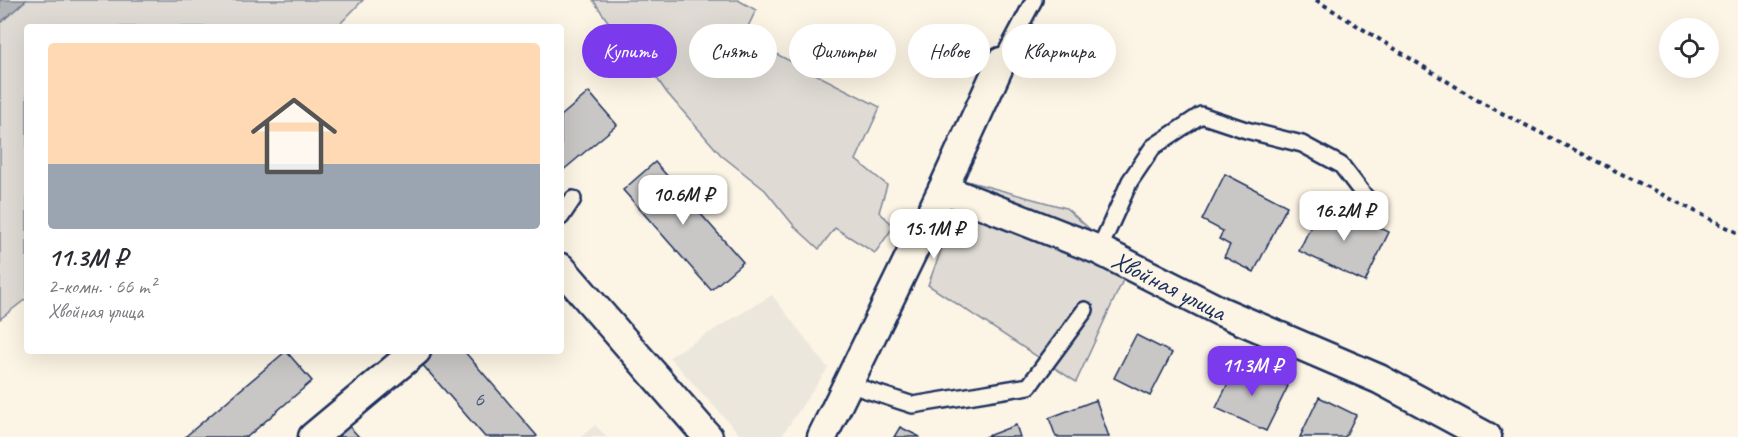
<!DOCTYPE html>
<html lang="ru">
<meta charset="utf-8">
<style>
body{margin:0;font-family:Caveat,sans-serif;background:#f2f2f3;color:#2b2b33;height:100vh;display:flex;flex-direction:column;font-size:22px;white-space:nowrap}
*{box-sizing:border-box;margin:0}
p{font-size:20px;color:#7c7c81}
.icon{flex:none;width:33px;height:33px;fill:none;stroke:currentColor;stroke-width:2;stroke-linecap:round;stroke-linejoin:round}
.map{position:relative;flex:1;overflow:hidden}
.details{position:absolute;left:24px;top:24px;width:540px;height:330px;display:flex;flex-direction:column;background:#fff;border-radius:6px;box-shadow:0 6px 24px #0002}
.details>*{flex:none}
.top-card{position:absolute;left:582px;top:24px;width:570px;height:54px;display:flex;gap:12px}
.controls{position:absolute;left:1659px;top:18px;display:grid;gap:12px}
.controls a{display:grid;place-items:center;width:60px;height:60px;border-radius:50%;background:#fff;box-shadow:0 6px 24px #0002;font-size:30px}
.price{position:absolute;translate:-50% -51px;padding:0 14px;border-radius:12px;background:#fff;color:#222;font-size:20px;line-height:39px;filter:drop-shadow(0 2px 3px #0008)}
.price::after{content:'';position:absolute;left:50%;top:36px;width:18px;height:14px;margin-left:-9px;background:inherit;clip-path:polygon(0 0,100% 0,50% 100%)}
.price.active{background:#7c3aed;color:#fff}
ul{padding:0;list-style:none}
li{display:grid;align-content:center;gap:12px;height:318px;padding:0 24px}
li+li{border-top:2px solid #e1e1e2}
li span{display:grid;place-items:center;height:186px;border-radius:6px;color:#555}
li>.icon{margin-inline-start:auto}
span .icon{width:108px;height:108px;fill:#fffc;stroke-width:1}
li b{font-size:26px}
.tag{padding:0 21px;border-radius:27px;background:#fff;box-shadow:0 6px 24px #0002;font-size:21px;line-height:54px}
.tag.active{background:#7c3aed;color:#fff}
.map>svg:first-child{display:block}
.built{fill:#ece7dc}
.green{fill:#dfdbd4;stroke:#7d8599;stroke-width:1.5}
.water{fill:#b2b4b8;stroke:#767f94;stroke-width:1.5}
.building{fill:#c8c7c6;stroke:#1b2f5e;stroke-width:1.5}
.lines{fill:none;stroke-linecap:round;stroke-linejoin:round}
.service-casing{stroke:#1b2f5e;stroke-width:20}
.minor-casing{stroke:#1b2f5e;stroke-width:33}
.path{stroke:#1b2f5e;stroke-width:4;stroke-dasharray:4.5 4.5;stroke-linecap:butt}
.service{stroke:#fcf5e5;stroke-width:15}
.minor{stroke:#fcf5e5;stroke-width:28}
.labels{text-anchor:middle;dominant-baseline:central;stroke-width:4.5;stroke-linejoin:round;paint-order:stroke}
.number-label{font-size:22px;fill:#465578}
.street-label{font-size:26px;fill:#1b2f5e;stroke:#fcf5e5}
</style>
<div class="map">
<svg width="1738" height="437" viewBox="0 0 1738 437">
<rect width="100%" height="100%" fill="#fcf5e5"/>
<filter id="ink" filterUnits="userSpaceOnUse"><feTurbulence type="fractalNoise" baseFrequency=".0167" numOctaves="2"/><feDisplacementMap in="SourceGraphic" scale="12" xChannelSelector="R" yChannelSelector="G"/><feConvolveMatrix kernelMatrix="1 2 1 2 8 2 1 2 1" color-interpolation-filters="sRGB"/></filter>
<g filter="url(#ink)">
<g class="built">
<path d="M772,295L828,368L781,437H742L669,357Z"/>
<path d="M595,425L607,437H581Z"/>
</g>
<g class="green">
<path d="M26,0H363L337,27H27V298L0,319V23Z"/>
<path d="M593,0H738L756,10L743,37L880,107L856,160L887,185L879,212L894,226L875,253L835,228L819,249L795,227L765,190L721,155L667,93L643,58L609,23Z"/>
<path d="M967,181L1066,208L1130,265L1076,382L928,285Z"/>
</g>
<path class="water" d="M0,0H26L0,23Z"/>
<g class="building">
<path d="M589,92L617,125L561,172V116Z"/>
<path d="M655,162L743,262L711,290L623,190Z"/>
<path d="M1225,174L1287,206L1254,272L1224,257L1230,245L1219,239L1223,231L1202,220Z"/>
<path d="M1323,201L1389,232L1365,282L1299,251Z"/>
<path d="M1136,335L1172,353L1150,396L1114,378Z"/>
<path d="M286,351L312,381L247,437H188L186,436Z"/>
<path d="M434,351H464L537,436L535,437H485L421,363Z"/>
<path d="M1238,363L1288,386L1266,431L1216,408Z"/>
<path d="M1319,397L1356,415L1345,437H1300Z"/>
<path d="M1096,400L1109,437H1056L1049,418Z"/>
<path d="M1016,425L1020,437H985Z"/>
<path d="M349,426L359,437H336Z"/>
<path d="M900,427L920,437H894Z"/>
</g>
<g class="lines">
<g class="service-casing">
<g id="service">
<path d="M1001,62L1034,0"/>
<path d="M561,217L573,199"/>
<path d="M1099,250L1130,181L1153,147L1201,115L1246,130L1302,144L1341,165L1367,199"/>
<path d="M848,384L913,405L1029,386L1085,310"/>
</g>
</g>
<g class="minor-casing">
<g id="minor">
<path id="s1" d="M943,189L1099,250L1220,311L1379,379L1487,437"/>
<path d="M561,268L708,437"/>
<path d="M313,437L416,351"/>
<path d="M822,437L943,189L1001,62"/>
</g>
</g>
<path class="path" d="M1316,0L1482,103L1738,233"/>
<use href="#service" class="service"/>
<use href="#minor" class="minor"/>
</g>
</g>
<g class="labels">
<g class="number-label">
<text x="479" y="399">6</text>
</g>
<g class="street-label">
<text stroke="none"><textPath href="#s1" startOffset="246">Хвойная улица</textPath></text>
</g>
</g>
</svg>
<div class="controls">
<a><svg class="icon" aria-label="locate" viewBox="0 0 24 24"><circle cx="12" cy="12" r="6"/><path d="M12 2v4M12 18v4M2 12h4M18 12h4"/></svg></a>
</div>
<b class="price" style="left:683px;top:226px">10.6M ₽</b>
<b class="price" style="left:1344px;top:242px">16.2M ₽</b>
<b class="price" style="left:934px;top:260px">15.1M ₽</b>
<b class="price active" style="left:1252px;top:397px">11.3M ₽</b>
<div class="top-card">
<a class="tag active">Купить</a>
<a class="tag">Снять</a>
<a class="tag">Фильтры</a>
<a class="tag">Новое</a>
<a class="tag">Квартира</a>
</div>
<section class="details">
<ul>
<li><span style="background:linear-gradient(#ffd9b3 65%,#9aa5b1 0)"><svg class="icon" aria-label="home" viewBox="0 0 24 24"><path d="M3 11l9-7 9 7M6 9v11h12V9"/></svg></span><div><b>11.3M ₽</b><p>2-комн. · 66 m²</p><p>Хвойная улица</p></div></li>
</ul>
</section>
</div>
